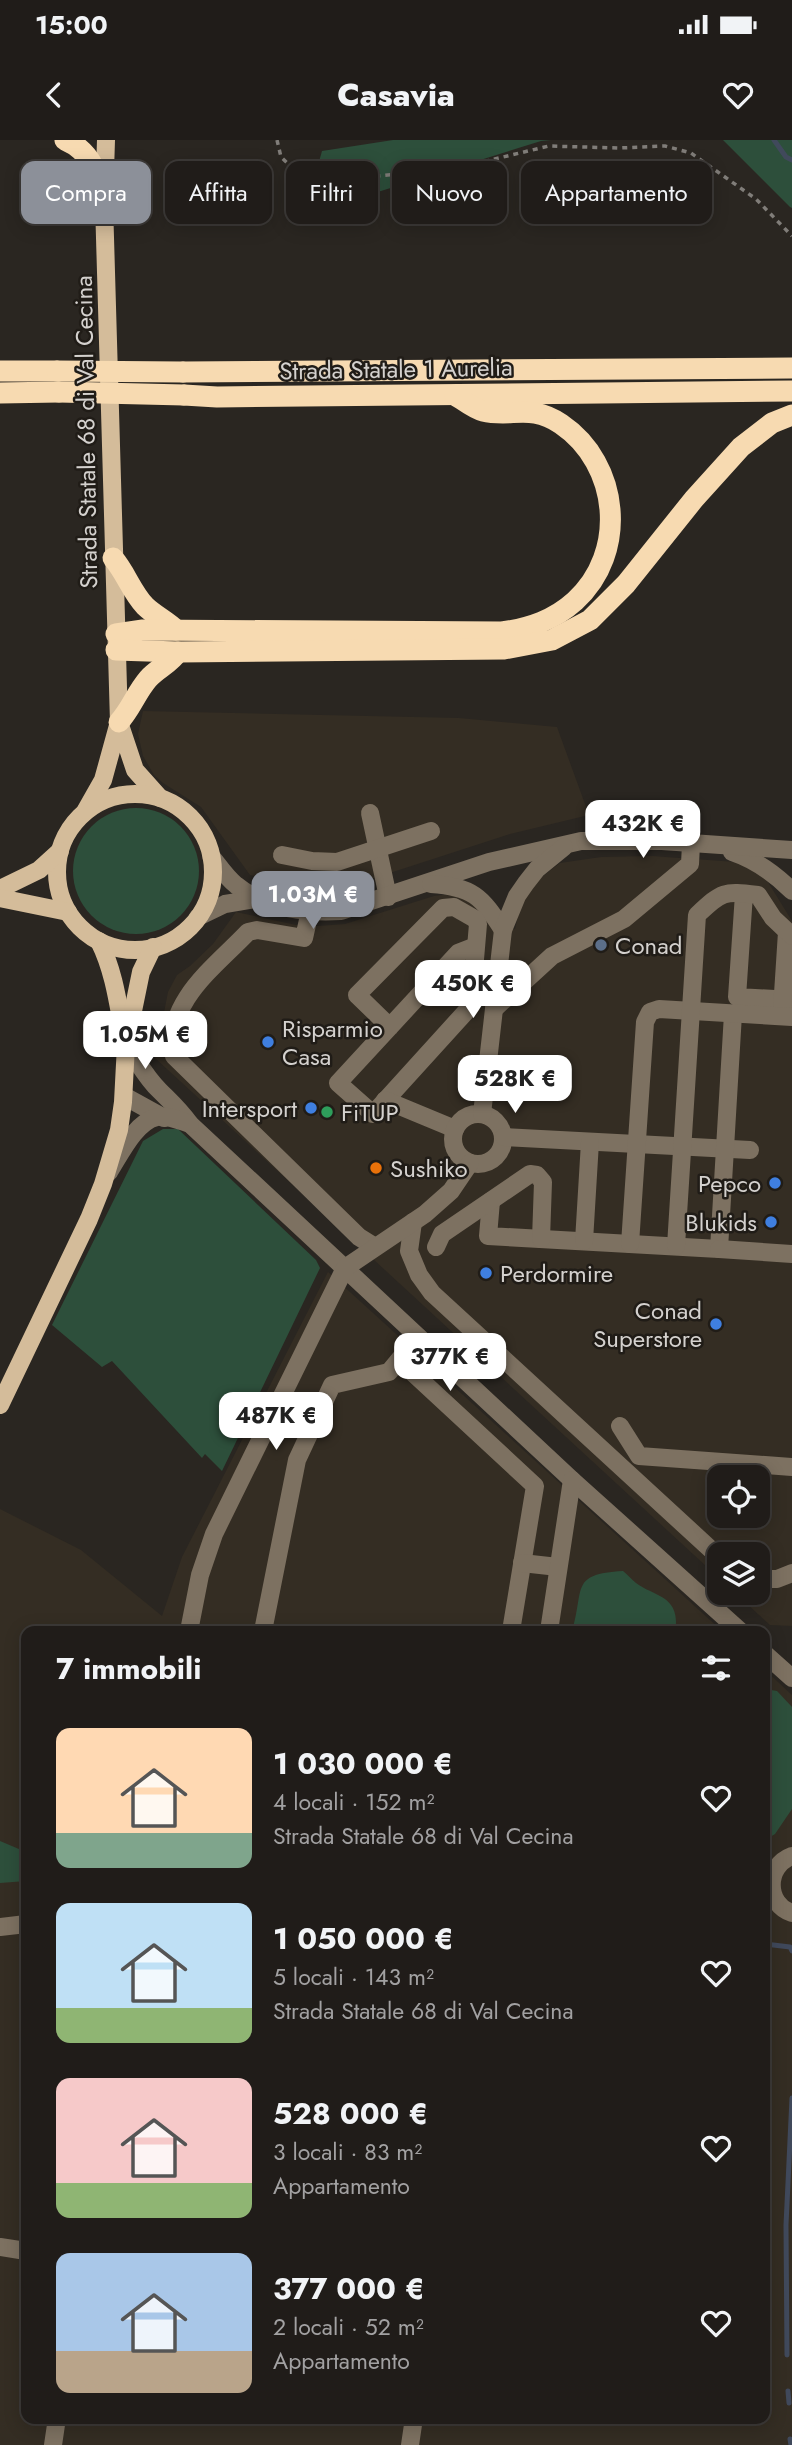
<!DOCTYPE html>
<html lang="it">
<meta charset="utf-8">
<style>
body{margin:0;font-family:Jost,sans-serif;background:#282522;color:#f1f3f6;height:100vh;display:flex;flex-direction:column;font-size:26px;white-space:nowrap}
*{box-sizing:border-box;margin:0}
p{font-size:23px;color:#a2a1a2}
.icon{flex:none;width:38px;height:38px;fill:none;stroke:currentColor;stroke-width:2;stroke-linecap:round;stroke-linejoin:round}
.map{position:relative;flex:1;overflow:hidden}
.side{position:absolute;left:21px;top:1486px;width:749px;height:798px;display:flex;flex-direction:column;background:#201c19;border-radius:14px;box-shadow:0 4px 18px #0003,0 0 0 2px #3d3a38}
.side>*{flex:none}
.top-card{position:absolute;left:21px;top:21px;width:751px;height:63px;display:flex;gap:14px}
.controls{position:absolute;left:707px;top:1325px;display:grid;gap:14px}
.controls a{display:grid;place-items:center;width:63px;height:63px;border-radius:14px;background:#201c19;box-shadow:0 4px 18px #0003,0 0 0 2px #3d3a38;font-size:35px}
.price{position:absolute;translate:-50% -60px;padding:0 16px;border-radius:14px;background:#fff;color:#222;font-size:23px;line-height:46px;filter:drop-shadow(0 2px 4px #0008)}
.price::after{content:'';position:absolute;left:50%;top:42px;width:21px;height:16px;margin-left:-10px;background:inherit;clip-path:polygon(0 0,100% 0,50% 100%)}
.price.current{background:#8c9099;color:#fff}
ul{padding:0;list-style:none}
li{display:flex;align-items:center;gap:21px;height:175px;padding:0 35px}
li span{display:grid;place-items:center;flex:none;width:196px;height:140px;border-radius:14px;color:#555}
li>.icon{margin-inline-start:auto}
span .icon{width:84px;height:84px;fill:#fffc;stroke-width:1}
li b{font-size:30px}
h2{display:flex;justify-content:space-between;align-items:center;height:84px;padding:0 35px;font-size:30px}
.chip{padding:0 24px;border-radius:14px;background:#201c19;box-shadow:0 4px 18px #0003,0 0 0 2px #3d3a38;font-size:24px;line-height:63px}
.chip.current{background:#8c9099;color:#fff}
.status{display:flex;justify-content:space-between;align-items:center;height:49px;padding:0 35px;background:#201c19;direction:ltr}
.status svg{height:19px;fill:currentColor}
header{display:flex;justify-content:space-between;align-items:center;height:91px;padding:0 35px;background:#201c19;font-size:32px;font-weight:800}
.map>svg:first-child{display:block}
.built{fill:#342d23;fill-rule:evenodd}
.green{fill:#2d4f3b}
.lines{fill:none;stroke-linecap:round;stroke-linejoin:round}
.stream{stroke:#40495b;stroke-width:5}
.path{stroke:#807d79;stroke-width:3.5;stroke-dasharray:5 5;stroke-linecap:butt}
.minor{stroke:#7d7161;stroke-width:18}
.major{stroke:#d4bc9a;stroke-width:18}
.highway{stroke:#f7dab1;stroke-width:21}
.highway-bridge{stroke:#f7dab1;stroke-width:21}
.service-dot{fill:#5c6f8a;stroke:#201c17;stroke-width:2.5}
.shop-dot{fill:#3f7fe0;stroke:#201c17;stroke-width:2.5}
.leisure-dot{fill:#2e9e5b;stroke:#201c17;stroke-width:2.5}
.food-dot{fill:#e8710a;stroke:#201c17;stroke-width:2.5}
.labels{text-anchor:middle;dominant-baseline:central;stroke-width:5;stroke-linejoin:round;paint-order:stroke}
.street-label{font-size:24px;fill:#d4d1ce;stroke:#201c17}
.poi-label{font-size:24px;fill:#d4d1ce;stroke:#201c17;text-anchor:start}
</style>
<div class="status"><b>15:00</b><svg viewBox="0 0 49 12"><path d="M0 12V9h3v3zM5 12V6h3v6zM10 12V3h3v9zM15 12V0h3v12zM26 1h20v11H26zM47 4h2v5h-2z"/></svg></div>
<header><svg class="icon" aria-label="back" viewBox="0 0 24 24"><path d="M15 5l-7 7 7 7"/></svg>Casavia<svg class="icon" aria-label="heart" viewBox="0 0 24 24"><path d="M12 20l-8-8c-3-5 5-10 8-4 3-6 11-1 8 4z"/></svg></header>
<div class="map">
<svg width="792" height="2305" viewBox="0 0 792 2305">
<rect width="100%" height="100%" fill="#2a2621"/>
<g class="built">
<path d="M143,571L459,578L557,587L589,675L510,694L359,743L315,749L250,735L201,667L163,643L154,635L143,616L138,594Z"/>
<path d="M652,716L736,722L763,734L792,781V1486L770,1485L735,1453L758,1452V1414H719V1438L155,918L168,852L177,835L190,826L213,804L236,772L301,786H318L345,784L434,756L450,754L465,756L481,768L491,786L515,789L519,772L527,752L543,736L560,723L601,717ZM719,1337H758V1376H719Z"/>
<path d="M328,1132L722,1491H26V2278H765V1530L792,1555V2305H0V1369L81,1410L162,1476L182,1417Z"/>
</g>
<g class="green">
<path d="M393,0H551L541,1L304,75L322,11Z"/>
<path d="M723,0H792V68L790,67Z"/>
<circle cx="136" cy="731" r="63"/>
<path d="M163,989H178L316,1120L320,1128L222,1331L205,1314L202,1318L112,1221L102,1227L52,1185L143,1001Z"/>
<path d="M623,1431C628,1435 631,1439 636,1443C653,1456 678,1455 676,1486L669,1487L667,1491H572C585,1449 569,1434 623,1431Z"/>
<path d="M765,1549L777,1551L792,1567V1669L775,1694L765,1700V1672L772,1653L765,1640Z"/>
<path d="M0,1701L26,1712V1741L0,1743Z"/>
</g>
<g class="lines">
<g class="stream">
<path d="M774,0L786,17L792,20"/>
<path d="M765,1804L790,1807L792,1811"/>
<path d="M787,2215L786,2085L792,1958"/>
<path d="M788,2251L789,2263"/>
<path d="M790,2299L791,2305"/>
</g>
<path class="path" d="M277,0L281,17L300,35L322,41L453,29L549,6L619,8L665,6L691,13L756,59L792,96"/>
<g class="minor">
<path d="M370,673L388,757"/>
<path d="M732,712C756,720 774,733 792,751"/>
<path d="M282,715L312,721L337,722L431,691"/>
<path d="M211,716C219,726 227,738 236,745C265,769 306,773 341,771L489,722L581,701H662L792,710"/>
<path d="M431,744C473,747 481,756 503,790"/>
<path d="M744,754L737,857L792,860"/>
<path d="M310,771L304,798L257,790L248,792C215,827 164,862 174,916L359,1097L375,1107"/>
<path d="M198,777L225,764L256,759"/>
<path d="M494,869L552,816L624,779L690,724L691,704"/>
<path d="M782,869L787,792"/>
<path d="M390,887L357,855L443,768L454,767L475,779L478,784L471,866L373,974L338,943L458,813L476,806"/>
<path d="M126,905C137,920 146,938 160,951C171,962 180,970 190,984L572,1340L740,1491"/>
<path d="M124,956L164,978"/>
<path d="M385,960L455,989"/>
<circle cx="478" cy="999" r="25"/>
<path d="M482,974L503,790L517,756L526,743L537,729L564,707"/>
<path d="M504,997L750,1010"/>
<path d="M109,1032C120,1015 135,982 157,977C168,975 180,981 190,984"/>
<path d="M491,1061L488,1096L719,1109L733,874"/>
<path d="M413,1082L409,1111L419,1135L432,1153L719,1417"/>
<path d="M584,1101L590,1002"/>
<path d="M630,1104L645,882L650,872L659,869L792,877"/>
<path d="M676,1106L697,775C723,751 723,751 758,755L773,778L792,796"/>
<path d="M436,1107L442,1094L530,1034L537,1035L543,1042L541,1099"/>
<path d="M719,1109L792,1114"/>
<path d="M399,1220L535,1346L511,1491"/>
<path d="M620,1286L639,1316L792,1327"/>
<path d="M522,1423L558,1427"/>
<path d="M758,1439H777L792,1433"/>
<path d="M189,1491L200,1435L214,1394L345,1128L425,1074L451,1051L470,1023"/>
<path d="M263,1491L297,1320L332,1245L389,1232L418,1197"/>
<path d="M549,1491L572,1340"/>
<path d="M765,1514L792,1538"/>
<path d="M792,1716C765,1726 765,1764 792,1773"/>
<path d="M0,1787L26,1784"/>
<path d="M0,2107L26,2111"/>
<path d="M53,2305L57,2278"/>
<path d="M410,2305L414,2278"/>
</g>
<g class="major">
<path d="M106,0L104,63L119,582L135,630L160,658"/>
<circle cx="135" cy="732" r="78"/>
<path d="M86,670L103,640L119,582"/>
<path d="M0,749L39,730L60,711"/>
<path d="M0,758L68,772"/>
<path d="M99,801C114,831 118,863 124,896"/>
<path d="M0,1265L89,1079L103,1044L119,990L123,962L126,905L141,832L153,807"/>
</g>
<g class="highway">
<path d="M65,0C93,12 98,35 104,63"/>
<path d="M0,231H57"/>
<path d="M183,232L792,228"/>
<path d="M0,253L59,252"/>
<path d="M184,255L217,257L792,251"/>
<path d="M113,418C126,433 131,451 145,466C154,475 167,481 176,490"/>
<path d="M116,494L143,490L502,492C530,488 554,480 575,461C628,413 620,324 561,284C530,263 512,278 483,271C474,269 463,260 455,255"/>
<path d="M116,510L178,512L504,509L552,500L590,480L626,444L694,359L741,307L772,283L792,275"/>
<path d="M119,582C131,569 136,553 148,539C158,528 170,524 178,512"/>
</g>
<g class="highway-bridge">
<path d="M57,231L183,232"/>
<path d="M59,252L184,255"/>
</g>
</g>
<circle class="service-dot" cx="601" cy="805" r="7"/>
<g class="shop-dot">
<circle cx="268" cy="902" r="7"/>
<circle cx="311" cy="968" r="7"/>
<circle cx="775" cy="1043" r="7"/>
<circle cx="771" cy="1082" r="7"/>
<circle cx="486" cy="1133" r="7"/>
<circle cx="716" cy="1184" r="7"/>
</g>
<circle class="leisure-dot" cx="327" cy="972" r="7"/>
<circle class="food-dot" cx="376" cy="1028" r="7"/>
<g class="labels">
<g class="street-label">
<text transform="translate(396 229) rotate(-1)">Strada Statale 1 Aurelia</text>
<text transform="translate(86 292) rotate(-91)">Strada Statale 68 di Val Cecina</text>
</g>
<g class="poi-label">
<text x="615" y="805">Conad</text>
<text x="282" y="888">Risparmio<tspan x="282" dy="28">Casa</tspan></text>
<text x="297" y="968" text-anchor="end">Intersport</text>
<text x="341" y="972">FiTUP</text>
<text x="390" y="1028">Sushiko</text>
<text x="761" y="1043" text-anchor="end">Pepco</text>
<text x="757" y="1082" text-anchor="end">Blukids</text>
<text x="500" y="1133">Perdormire</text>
<text x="702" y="1170" text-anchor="end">Conad<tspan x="702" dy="28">Superstore</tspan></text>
</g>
</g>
</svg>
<div class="controls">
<a><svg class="icon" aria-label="locate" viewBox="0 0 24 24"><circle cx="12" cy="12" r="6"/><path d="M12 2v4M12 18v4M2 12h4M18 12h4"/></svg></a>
<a><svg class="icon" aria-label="layers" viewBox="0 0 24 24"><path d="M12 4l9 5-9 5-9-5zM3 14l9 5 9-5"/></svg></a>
</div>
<b class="price" style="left:643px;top:720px">432K €</b>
<b class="price current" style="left:313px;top:791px">1.03M €</b>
<b class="price" style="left:473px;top:880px">450K €</b>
<b class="price" style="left:145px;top:931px">1.05M €</b>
<b class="price" style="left:515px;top:975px">528K €</b>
<b class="price" style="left:450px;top:1253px">377K €</b>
<b class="price" style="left:276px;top:1312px">487K €</b>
<div class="top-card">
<a class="chip current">Compra</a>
<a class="chip">Affitta</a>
<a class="chip">Filtri</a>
<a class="chip">Nuovo</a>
<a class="chip">Appartamento</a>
</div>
<section class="side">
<h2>7 immobili<svg class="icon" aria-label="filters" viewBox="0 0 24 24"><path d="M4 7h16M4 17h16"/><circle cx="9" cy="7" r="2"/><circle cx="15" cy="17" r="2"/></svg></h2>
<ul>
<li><span style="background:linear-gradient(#ffd9b3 75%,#7fa58c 0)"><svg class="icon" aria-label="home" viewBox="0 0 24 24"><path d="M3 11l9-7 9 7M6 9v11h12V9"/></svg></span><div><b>1 030 000 €</b><p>4 locali · 152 m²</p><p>Strada Statale 68 di Val Cecina</p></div><svg class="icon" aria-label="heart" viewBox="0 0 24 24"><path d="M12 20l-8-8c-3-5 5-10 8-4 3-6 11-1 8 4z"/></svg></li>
<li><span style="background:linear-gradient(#bfe0f5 75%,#8fb573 0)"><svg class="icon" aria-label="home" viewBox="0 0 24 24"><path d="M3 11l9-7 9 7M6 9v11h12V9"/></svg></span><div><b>1 050 000 €</b><p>5 locali · 143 m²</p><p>Strada Statale 68 di Val Cecina</p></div><svg class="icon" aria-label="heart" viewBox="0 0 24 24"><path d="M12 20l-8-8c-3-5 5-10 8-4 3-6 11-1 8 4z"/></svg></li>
<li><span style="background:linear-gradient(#f6c9c9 75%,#8fb573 0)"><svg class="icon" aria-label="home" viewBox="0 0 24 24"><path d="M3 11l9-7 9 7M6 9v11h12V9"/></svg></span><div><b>528 000 €</b><p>3 locali · 83 m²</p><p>Appartamento</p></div><svg class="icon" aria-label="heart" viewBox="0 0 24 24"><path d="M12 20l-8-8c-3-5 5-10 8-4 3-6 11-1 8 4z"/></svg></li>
<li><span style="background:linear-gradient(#a9c7e8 70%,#b9a48a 0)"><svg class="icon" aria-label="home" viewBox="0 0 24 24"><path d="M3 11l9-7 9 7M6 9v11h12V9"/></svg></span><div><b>377 000 €</b><p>2 locali · 52 m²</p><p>Appartamento</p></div><svg class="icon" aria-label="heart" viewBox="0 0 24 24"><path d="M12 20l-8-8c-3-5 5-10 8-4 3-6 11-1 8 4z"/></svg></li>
</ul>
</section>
</div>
